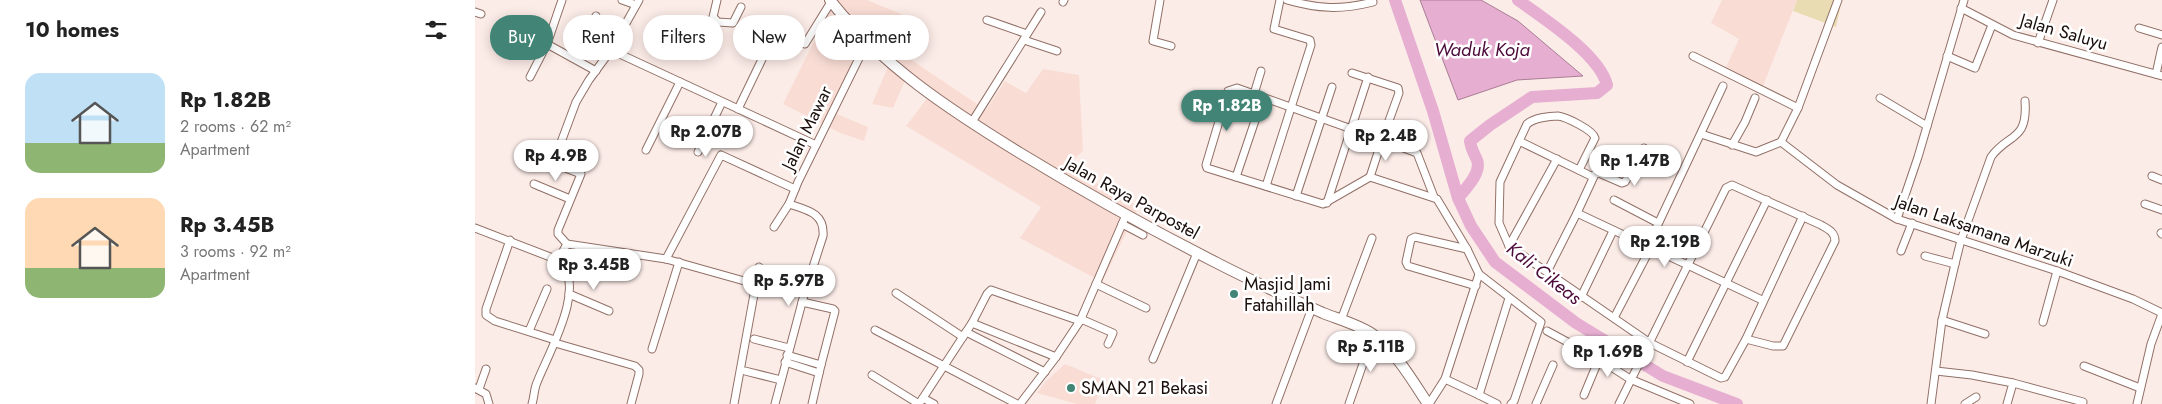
<!DOCTYPE html>
<meta charset="utf-8">
<style>
body{margin:0;font-family:Jost,sans-serif;background:#f6f6f6;color:#222;height:100vh;display:flex;flex-direction:column;font-size:19px;white-space:nowrap}
*{box-sizing:border-box;margin:0}
p{font-size:16px;color:#767676}
.icon{flex:none;width:28px;height:28px;fill:none;stroke:currentColor;stroke-width:2;stroke-linecap:round;stroke-linejoin:round}
.map{position:relative;flex:1;overflow:hidden}
.details{display:flex;flex-direction:column;background:#fff;width:475px}
.details>*{flex:none}
.top-card{position:absolute;left:15px;top:15px;width:475px;height:45px;display:flex;gap:10px}
.price{position:absolute;translate:-50% -42px;padding:0 11px;border-radius:18px;background:#fff;color:#222;font-size:16px;line-height:32px;filter:drop-shadow(0 1px 2px #0008)}
.price::after{content:'';position:absolute;left:50%;top:30px;width:15px;height:11px;margin-left:-8px;background:inherit;clip-path:polygon(0 0,100% 0,50% 100%)}
.price.active{background:#428475;color:#fff}
ul{padding:0;list-style:none}
li{display:flex;align-items:center;gap:15px;height:125px;padding:0 25px}
li span{display:grid;place-items:center;flex:none;width:140px;height:100px;border-radius:15px;color:#555}
li>.icon{margin-inline-start:auto}
span .icon{width:60px;height:60px;fill:#fffc;stroke-width:1}
li b{font-size:21px}
h2{display:flex;justify-content:space-between;align-items:center;height:60px;padding:0 25px;font-size:21px}
.pill{padding:0 18px;border-radius:22px;background:#fff;box-shadow:0 2px 12px #0003;font-size:18px;line-height:45px}
.pill.active{background:#428475;color:#fff}
main{display:flex;flex:1;min-height:0}
.map>svg:first-child{display:block}
.built{fill:#f9ddd5}
.green{fill:#e9dcb3}
.water{fill:#e6aed1;stroke:#a97e95}
.lines{fill:none;stroke-linecap:round;stroke-linejoin:round}
.river{stroke:#e6aed1;stroke-width:12}
.street-casing{stroke:#917066;stroke-width:9}
.secondary-casing{stroke:#917066;stroke-width:12}
.street{stroke:#fff;stroke-width:7}
.secondary{stroke:#fff;stroke-width:10}
.poi-dot{fill:#428475;stroke:#fff;stroke-width:2}
.labels{text-anchor:middle;dominant-baseline:central;stroke-width:5;stroke-linejoin:round;paint-order:stroke}
.street-label{font-size:18px;fill:#1a0e0a;stroke:#fff}
.poi-label{font-size:18px;fill:#1a0e0a;stroke:#fff;text-anchor:start}
.water-label{font-size:19px;font-style:italic;fill:#4c0b3b;stroke:#fff}
</style>
<main>
<section class="details">
<h2>10 homes<svg class="icon" aria-label="filters" viewBox="0 0 24 24"><path d="M4 7h16M4 17h16"/><circle cx="9" cy="7" r="2"/><circle cx="15" cy="17" r="2"/></svg></h2>
<ul>
<li><span style="background:linear-gradient(#bfe0f5 70%,#8fb573 0)"><svg class="icon" aria-label="home" viewBox="0 0 24 24"><path d="M3 11l9-7 9 7M6 9v11h12V9"/></svg></span><div><b>Rp 1.82B</b><p>2 rooms · 62 m²</p><p>Apartment</p></div></li>
<li><span style="background:linear-gradient(#ffd9b3 70%,#8fb573 0)"><svg class="icon" aria-label="home" viewBox="0 0 24 24"><path d="M3 11l9-7 9 7M6 9v11h12V9"/></svg></span><div><b>Rp 3.45B</b><p>3 rooms · 92 m²</p><p>Apartment</p></div></li>
</ul>
</section>
<div class="map">
<svg width="1687" height="404" viewBox="0 0 1687 404">
<rect width="100%" height="100%" fill="#fcece8"/>
<g class="built">
<path d="M353,0H392L431,16L427,27L442,36L432,57L511,110L530,81L551,93L568,69L604,75L608,151L591,166L664,207L627,282L545,238L566,207L431,126L453,97L430,81L418,108L397,104L416,60L393,41L362,114L393,127L389,141L365,133L308,104L357,5Z"/>
<path d="M1247,0H1322L1286,91L1249,71L1264,39L1236,23Z"/>
<path d="M590,364L629,380L620,404H602L562,393L570,382Z"/>
</g>
<path class="green" d="M1322,0H1367L1361,27L1318,11Z"/>
<path class="water" d="M945,0H1006L1043,21L1108,76L1042,80L983,100Z"/>
<g class="lines">
<g class="river">
<path d="M920,0L958,111L983,198L996,226L1020,262L1101,323L1188,376L1262,404"/>
<path d="M983,198C990,189 1007,173 1002,160C999,153 996,149 995,141L1015,125L1057,97L1122,93L1132,85C1124,54 1069,19 1043,0"/>
</g>
<g class="street-casing">
<g id="street">
<path d="M147,0L161,5"/>
<path d="M164,0L136,50L114,80L101,102L79,161L80,164L106,174L83,230V234L92,244L191,259L280,284"/>
<path d="M242,0L238,17L243,22L258,23L266,7"/>
<path d="M685,0L678,41L696,46"/>
<path d="M812,0C843,9 866,10 898,2"/>
<path d="M588,2L589,0"/>
<path d="M1486,8L1538,35L1687,76"/>
<path d="M0,12L6,14"/>
<path d="M512,20L552,34"/>
<path d="M1664,28L1687,35"/>
<path d="M300,32L330,44L356,2"/>
<path d="M549,40L582,51"/>
<path d="M1563,43L1578,0"/>
<path d="M72,44L87,0"/>
<path d="M136,50L341,145"/>
<path d="M1218,56L1323,108"/>
<path d="M1472,56L1500,68L1517,25"/>
<path d="M99,57L121,16"/>
<path d="M877,73L923,88L924,93L907,140L762,88L753,91L731,165L732,168L848,204L895,177L962,199L992,249L1004,274L970,379L954,404"/>
<path d="M1681,74L1687,47"/>
<path d="M55,77L72,44L121,71"/>
<path d="M779,94L786,71"/>
<path d="M1405,98L1452,126"/>
<path d="M263,109L306,20"/>
<path d="M497,122L566,12"/>
<path d="M1226,134L1281,152L1306,142L1323,108L1363,0"/>
<path d="M1044,141L1118,177"/>
<path d="M1306,142L1362,185L1422,219L1582,271L1658,299L1687,313"/>
<path d="M1257,145L1270,122L1280,98"/>
<path d="M171,150L205,82"/>
<path d="M223,152L247,102"/>
<path d="M1104,170L1120,138C1118,130 1091,117 1083,116C1074,116 1059,118 1052,124L1025,182L1024,223L1034,246L1175,343L1246,378L1250,377L1271,339L1328,216"/>
<path d="M1677,176L1687,180"/>
<path d="M761,177L788,97"/>
<path d="M895,177L907,140L942,153L959,197"/>
<path d="M59,184L95,199"/>
<path d="M791,186L836,45L835,40L799,29L805,0"/>
<path d="M821,196L857,87"/>
<path d="M1139,200L1183,223"/>
<path d="M852,203L893,77"/>
<path d="M1670,204L1687,210"/>
<path d="M1102,213L1287,300"/>
<path d="M1422,219L1443,157L1489,0"/>
<path d="M647,224L668,235"/>
<path d="M299,227L314,204L323,182L392,42"/>
<path d="M0,228L83,260C115,285 71,357 61,385C59,391 59,398 57,404"/>
<path d="M1686,233L1687,234"/>
<path d="M1177,237L1248,86"/>
<path d="M35,240L11,309V315L20,321L80,340"/>
<path d="M1034,246L1082,159"/>
<path d="M992,249L940,237L936,239L931,262L933,266L1001,286"/>
<path d="M1426,251L1437,223"/>
<path d="M1450,256L1480,264"/>
<path d="M191,259L246,155L320,189"/>
<path d="M83,260L92,244"/>
<path d="M1072,272L1102,213L1120,174L1124,173L1147,183L1150,182L1169,148"/>
<path d="M1004,274L1066,322L1039,401L1036,404"/>
<path d="M621,284L671,308"/>
<path d="M421,293L488,337"/>
<path d="M94,294L134,311"/>
<path d="M1106,297L1138,231"/>
<path d="M327,302L358,309L360,311L346,365"/>
<path d="M1139,318L1175,249"/>
<path d="M606,319L638,333L633,344"/>
<path d="M866,320L897,238"/>
<path d="M1467,320L1510,334"/>
<path d="M1568,322L1582,271"/>
<path d="M497,323L512,294L516,290L605,321"/>
<path d="M400,330L542,404"/>
<path d="M54,331L72,289"/>
<path d="M1072,331L1124,359L1109,395"/>
<path d="M491,332L570,372"/>
<path d="M279,339L314,348"/>
<path d="M80,343L160,366L164,370V374L156,404"/>
<path d="M177,349L204,262"/>
<path d="M312,355L346,365L337,404"/>
<path d="M678,359L722,253"/>
<path d="M1124,359L1155,379L1215,404"/>
<path d="M310,362L344,373"/>
<path d="M1212,362L1292,200"/>
<path d="M1609,366L1665,388"/>
<path d="M270,371L306,380"/>
<path d="M1461,371L1497,375L1538,383L1532,404"/>
<path d="M397,375L444,404"/>
<path d="M970,379L1004,395L1034,298"/>
<path d="M1538,383L1608,402"/>
<path d="M0,388L11,394L14,404"/>
<path d="M4,389L11,369"/>
<path d="M1004,395L1022,404"/>
<path d="M448,398L459,404"/>
<path d="M259,404L284,267"/>
<path d="M300,404L329,295L348,236C350,213 332,210 314,204"/>
<path d="M444,404L497,323L581,357"/>
<path d="M545,404L581,357L605,321L651,215"/>
<path d="M801,404L837,308"/>
<path d="M874,404L898,335"/>
<path d="M1061,404L1078,365"/>
<path d="M1144,404L1251,188L1257,185L1346,225C1353,229 1360,232 1360,241L1308,346H1298L1271,339"/>
<path d="M1456,404L1467,320L1480,264L1486,240L1516,157C1533,133 1553,142 1550,101"/>
<path d="M1490,404L1501,397"/>
<path d="M1662,404L1676,344L1687,314"/>
</g>
</g>
<g class="secondary-casing">
<path id="secondary" d="M355,0C406,65 475,110 545,153C609,192 675,229 742,263C777,281 812,297 848,313C863,319 888,326 900,336C922,354 937,380 953,404"/>
</g>
<use href="#street" class="street"/>
<use href="#secondary" class="secondary"/>
</g>
<g class="poi-dot">
<circle cx="759" cy="294" r="5"/>
<circle cx="596" cy="388" r="5"/>
</g>
<g class="labels">
<g class="street-label">
<text transform="translate(1589 32) rotate(16)">Jalan Saluyu</text>
<text transform="translate(332 128) rotate(-64)">Jalan Mawar</text>
<text transform="translate(657 198) rotate(29)">Jalan Raya Parpostel</text>
<text transform="translate(1509 231) rotate(19)">Jalan Laksamana Marzuki</text>
</g>
<g class="poi-label">
<text x="769" y="284">Masjid Jami<tspan x="769" dy="21">Fatahillah</tspan></text>
<text x="606" y="388">SMAN 21 Bekasi</text>
</g>
<g class="water-label">
<text x="1007" y="49">Waduk Koja</text>
<text transform="translate(1069 273) rotate(38)">Kali Cikeas</text>
</g>
</g>
</svg>
<b class="price active" style="left:752px;top:132px">Rp 1.82B</b>
<b class="price" style="left:231px;top:158px">Rp 2.07B</b>
<b class="price" style="left:911px;top:162px">Rp 2.4B</b>
<b class="price" style="left:81px;top:182px">Rp 4.9B</b>
<b class="price" style="left:1160px;top:187px">Rp 1.47B</b>
<b class="price" style="left:1190px;top:268px">Rp 2.19B</b>
<b class="price" style="left:119px;top:291px">Rp 3.45B</b>
<b class="price" style="left:314px;top:307px">Rp 5.97B</b>
<b class="price" style="left:896px;top:373px">Rp 5.11B</b>
<b class="price" style="left:1133px;top:378px">Rp 1.69B</b>
<div class="top-card">
<a class="pill active">Buy</a>
<a class="pill">Rent</a>
<a class="pill">Filters</a>
<a class="pill">New</a>
<a class="pill">Apartment</a>
</div>
</div>
</main>
